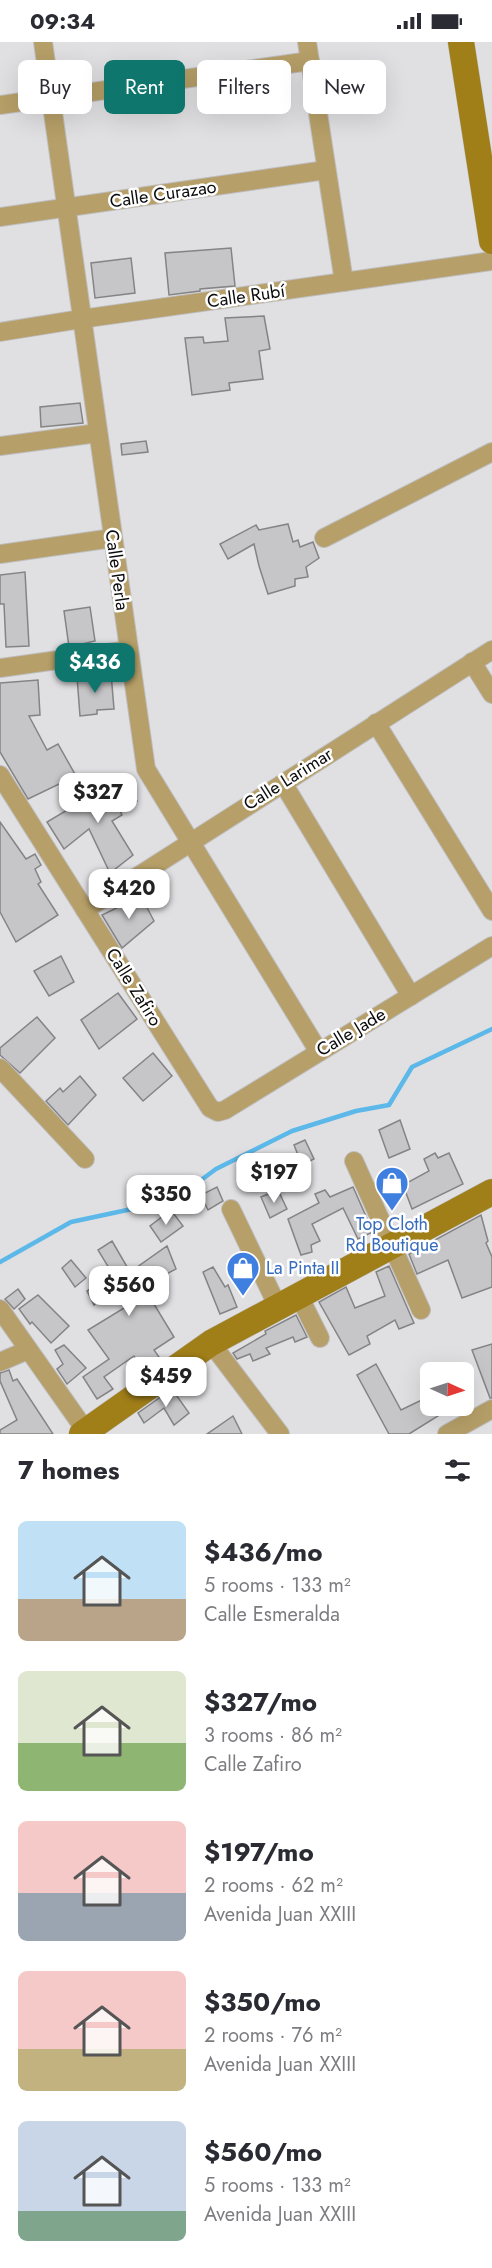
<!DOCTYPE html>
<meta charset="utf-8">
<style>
body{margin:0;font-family:Jost,sans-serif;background:#f2f2f3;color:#2b2b33;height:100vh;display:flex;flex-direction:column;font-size:22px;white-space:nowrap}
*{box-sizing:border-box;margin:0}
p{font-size:20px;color:#7c7c81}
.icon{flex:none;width:33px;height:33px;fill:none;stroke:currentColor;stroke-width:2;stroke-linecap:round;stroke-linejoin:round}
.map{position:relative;height:1392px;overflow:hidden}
.drawer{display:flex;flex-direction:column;background:#fff;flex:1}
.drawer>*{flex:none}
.hud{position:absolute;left:18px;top:18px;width:456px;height:54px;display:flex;gap:12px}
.needle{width:39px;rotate:93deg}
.controls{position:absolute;left:420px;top:1320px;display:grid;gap:12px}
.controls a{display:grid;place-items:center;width:54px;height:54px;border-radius:9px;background:#fff;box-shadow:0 6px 24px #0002;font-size:30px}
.price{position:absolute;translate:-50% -51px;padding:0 14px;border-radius:12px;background:#fff;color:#222;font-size:20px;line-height:39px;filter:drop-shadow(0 2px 3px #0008)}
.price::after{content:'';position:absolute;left:50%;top:36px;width:18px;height:14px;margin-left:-9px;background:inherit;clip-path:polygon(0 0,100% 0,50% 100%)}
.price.on{background:#0f766e;color:#fff}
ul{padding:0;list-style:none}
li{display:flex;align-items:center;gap:18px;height:150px;padding:0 18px}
li span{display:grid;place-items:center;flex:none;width:168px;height:120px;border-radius:9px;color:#555}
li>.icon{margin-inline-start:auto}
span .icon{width:72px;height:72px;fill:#fffc;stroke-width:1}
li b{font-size:26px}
h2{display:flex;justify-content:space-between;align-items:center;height:72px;padding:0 18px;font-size:26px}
.pill{padding:0 21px;border-radius:9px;background:#fff;box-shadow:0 6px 24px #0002;font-size:21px;line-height:54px}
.pill.on{background:#0f766e;color:#fff}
.status{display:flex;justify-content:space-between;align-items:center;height:42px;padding:0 30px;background:#fff;direction:ltr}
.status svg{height:16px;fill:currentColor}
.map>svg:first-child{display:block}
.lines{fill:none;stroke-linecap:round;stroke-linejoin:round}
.stream{stroke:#5cb8e9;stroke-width:4.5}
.building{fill:#c6c6c8;stroke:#848486;stroke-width:1.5}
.minor-casing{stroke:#bebec0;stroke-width:20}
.secondary-casing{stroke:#bebec0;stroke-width:27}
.minor{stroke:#b69f68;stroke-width:18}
.secondary{stroke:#a07e18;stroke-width:26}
.labels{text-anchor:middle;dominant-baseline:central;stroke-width:5;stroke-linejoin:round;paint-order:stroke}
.street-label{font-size:18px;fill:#0b0b0c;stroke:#fff}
.shop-label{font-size:18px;fill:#366cbe;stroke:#fff}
</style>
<div class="status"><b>09:34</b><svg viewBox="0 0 49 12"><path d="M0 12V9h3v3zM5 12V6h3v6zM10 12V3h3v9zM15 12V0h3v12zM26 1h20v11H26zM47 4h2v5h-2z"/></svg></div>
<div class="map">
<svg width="492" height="1392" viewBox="0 0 492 1392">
<rect width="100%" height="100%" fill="#e0e0e2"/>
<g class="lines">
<path class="stream" d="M0,1220L71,1180L174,1158L216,1127L292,1089L356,1069L389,1063L412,1025L492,987"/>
</g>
<g class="building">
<path d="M231,206L235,244L200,247V249L169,253L165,211Z"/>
<path d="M131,216L135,251L95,256L91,221Z"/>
<path d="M264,274L270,307L259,309L263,337L229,341L230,348L192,353L185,296L203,295L204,301L228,299L225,276Z"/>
<path d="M80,361L83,381L41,385L40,365Z"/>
<path d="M146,399L148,410L122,413L121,402Z"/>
<path d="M288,482L293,500L298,498L300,505L313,500L319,516L306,525L308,535L295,537V544L268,552L259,524L254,502L228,517L220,502L256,483L259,488Z"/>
<path d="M25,530L29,604L6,605L4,562H0V533Z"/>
<path d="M90,565L95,599L69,605L64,569Z"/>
<path d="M111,631L114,667L97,668V672L80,674L77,635Z"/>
<path d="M38,638L40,673L29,674L47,708L58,702L76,734L28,757L0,710V641Z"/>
<path d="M125,739L137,759L120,769L122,773L112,779L133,813L110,831L89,787L64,807L47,780L84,758L85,759Z"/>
<path d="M0,780L26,817L35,812L41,823L35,827L41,840L38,842L58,873L16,900L0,870Z"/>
<path d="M141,854L154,879L122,906L102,873Z"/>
<path d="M61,914L74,940L49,954L34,929Z"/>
<path d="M118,951L137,977L99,1007L81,978Z"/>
<path d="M37,975L55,996L20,1031L0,1013V1006Z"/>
<path d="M153,1011L172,1034L143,1059L123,1036Z"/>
<path d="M80,1034L96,1053L68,1083L46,1059L60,1046L63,1050Z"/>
<path d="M400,1078L410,1107L389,1116L379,1088Z"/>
<path d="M305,1098L314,1117L302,1123L294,1103Z"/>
<path d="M435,1111L438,1116L449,1111L463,1142L412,1167L403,1143L429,1129L424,1117Z"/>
<path d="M217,1145L223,1159L208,1168L201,1153Z"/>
<path d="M353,1145L373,1190L358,1197L343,1166L312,1182L320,1199L311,1203L312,1210L301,1213L288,1177L319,1161L315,1152L325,1148L330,1155Z"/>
<path d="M278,1148L287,1167L270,1176L261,1155Z"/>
<path d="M171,1168L183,1184L161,1200L150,1184Z"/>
<path d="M481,1173L488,1199L486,1201L492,1215V1245L462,1256L448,1218L417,1232L409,1212Z"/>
<path d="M112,1199L130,1230L167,1204L176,1227L143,1244L174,1295L154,1308L159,1315L141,1325L134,1314L104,1335L113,1347L97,1357L83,1335L109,1317L88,1288L134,1260L122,1238L94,1263L87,1249L112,1231L98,1208Z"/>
<path d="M71,1218L86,1236L75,1245L62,1226Z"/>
<path d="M389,1224L414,1281L399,1287L395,1278L367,1294L370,1302L349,1313L319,1260L346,1245L355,1266L385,1254L376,1230Z"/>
<path d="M213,1225L225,1245L228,1243L237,1265L220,1272L203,1230Z"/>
<path d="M18,1247L25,1257L14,1267L5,1257Z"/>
<path d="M38,1253L69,1284L51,1301L32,1280L30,1282L19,1267Z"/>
<path d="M296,1273L307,1295L295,1300L293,1295L266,1306L270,1312L253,1319L250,1312L237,1317L233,1311L266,1292L265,1289Z"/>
<path d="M492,1302V1356H490L472,1308Z"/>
<path d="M64,1303L86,1326L67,1342L57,1327L63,1322L55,1308Z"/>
<path d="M376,1322L401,1368L430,1354V1364H454L409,1392H389L357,1333Z"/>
<path d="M9,1328L13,1339L17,1337L53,1392H0V1388L17,1378L0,1339V1331Z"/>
<path d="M172,1347L189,1371L174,1383L164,1366L144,1381L138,1371Z"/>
<path d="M233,1374L242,1392H207Z"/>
</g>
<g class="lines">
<g class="minor-casing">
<g id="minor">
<path d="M43,0L146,727L319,1010"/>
<path d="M307,0L344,240"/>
<path d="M0,63L310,19"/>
<path d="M0,175L326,128"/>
<path d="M0,290L81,277L492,219"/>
<path d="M0,404L98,391"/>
<path d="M324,496L492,410"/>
<path d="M0,512L113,496"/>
<path d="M472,620L492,652"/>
<path d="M0,626L129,608"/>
<path d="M376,681L492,869"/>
<path d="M0,733L210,1066L218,1070L225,1068L492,904"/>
<path d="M283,741L411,954"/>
<path d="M85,868L492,608"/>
<path d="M0,1026L85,1117"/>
<path d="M354,1119L421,1268"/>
<path d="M231,1167L278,1265"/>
<path d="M299,1254L320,1296"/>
<path d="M0,1267L88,1392"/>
<path d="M211,1301L280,1392"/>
<path d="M0,1320L28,1308"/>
<path d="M447,1392L492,1367"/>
</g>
</g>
<g class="secondary-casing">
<g id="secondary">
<path d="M461,0L492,199"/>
<path d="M82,1392L211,1301L492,1150"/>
</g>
</g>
<use href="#minor" class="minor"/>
<use href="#secondary" class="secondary"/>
</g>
<defs>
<g id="shop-pin" transform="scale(1.725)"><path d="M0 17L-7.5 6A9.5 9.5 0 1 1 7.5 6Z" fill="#3f7fe0" stroke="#fff"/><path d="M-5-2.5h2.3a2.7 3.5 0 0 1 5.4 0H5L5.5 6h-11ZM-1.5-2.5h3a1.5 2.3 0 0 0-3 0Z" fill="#fff"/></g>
</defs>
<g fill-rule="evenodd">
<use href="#shop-pin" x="392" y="1141"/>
<use href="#shop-pin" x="243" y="1226"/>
</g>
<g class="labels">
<g class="street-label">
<text transform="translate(163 152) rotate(-8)">Calle Curazao</text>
<text transform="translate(246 254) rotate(-8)">Calle Rubí</text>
<text transform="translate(117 528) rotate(82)">Calle Perla</text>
<text transform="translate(288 737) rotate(-32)">Calle Larimar</text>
<text transform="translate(134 945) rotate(58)">Calle Zafiro</text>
<text transform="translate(351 990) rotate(-31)">Calle Jade</text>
</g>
<g class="shop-label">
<text x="392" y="1182">Top Cloth<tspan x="392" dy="21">Rd Boutique</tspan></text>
<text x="266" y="1226" text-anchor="start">La Pinta II</text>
</g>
</g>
</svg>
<div class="controls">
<a><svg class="needle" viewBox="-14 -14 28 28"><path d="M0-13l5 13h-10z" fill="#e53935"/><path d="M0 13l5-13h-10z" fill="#7c7c81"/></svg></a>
</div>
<b class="price on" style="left:95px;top:652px">$436</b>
<b class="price" style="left:98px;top:782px">$327</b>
<b class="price" style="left:129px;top:878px">$420</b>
<b class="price" style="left:274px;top:1162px">$197</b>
<b class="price" style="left:166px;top:1184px">$350</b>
<b class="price" style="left:129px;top:1275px">$560</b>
<b class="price" style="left:166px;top:1366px">$459</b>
<div class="hud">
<a class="pill">Buy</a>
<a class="pill on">Rent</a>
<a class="pill">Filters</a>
<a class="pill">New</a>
</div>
</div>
<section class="drawer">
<h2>7 homes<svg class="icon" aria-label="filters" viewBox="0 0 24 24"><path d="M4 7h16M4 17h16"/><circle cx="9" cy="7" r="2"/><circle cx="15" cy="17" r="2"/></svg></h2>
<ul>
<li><span style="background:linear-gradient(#bfe0f5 65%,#b9a48a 0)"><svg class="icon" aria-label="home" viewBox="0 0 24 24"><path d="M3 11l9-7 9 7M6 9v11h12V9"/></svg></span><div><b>$436/mo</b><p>5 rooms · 133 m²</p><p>Calle Esmeralda</p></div></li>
<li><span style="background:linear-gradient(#dfe7d0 60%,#8fb573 0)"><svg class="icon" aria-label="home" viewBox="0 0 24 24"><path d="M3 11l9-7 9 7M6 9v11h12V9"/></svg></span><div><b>$327/mo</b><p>3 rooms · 86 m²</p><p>Calle Zafiro</p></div></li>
<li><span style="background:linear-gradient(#f6c9c9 60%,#9aa5b1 0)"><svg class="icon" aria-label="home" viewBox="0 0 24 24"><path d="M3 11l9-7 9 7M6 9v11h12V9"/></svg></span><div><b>$197/mo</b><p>2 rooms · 62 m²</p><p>Avenida Juan XXIII</p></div></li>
<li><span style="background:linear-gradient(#f6c9c9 65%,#c2b280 0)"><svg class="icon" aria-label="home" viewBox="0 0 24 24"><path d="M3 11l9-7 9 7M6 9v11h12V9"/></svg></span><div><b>$350/mo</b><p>2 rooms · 76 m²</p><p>Avenida Juan XXIII</p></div></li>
<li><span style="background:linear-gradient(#c9d6e8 75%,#7fa58c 0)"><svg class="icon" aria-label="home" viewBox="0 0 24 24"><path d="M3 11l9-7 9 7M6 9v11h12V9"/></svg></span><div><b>$560/mo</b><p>5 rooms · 133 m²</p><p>Avenida Juan XXIII</p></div></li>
</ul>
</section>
